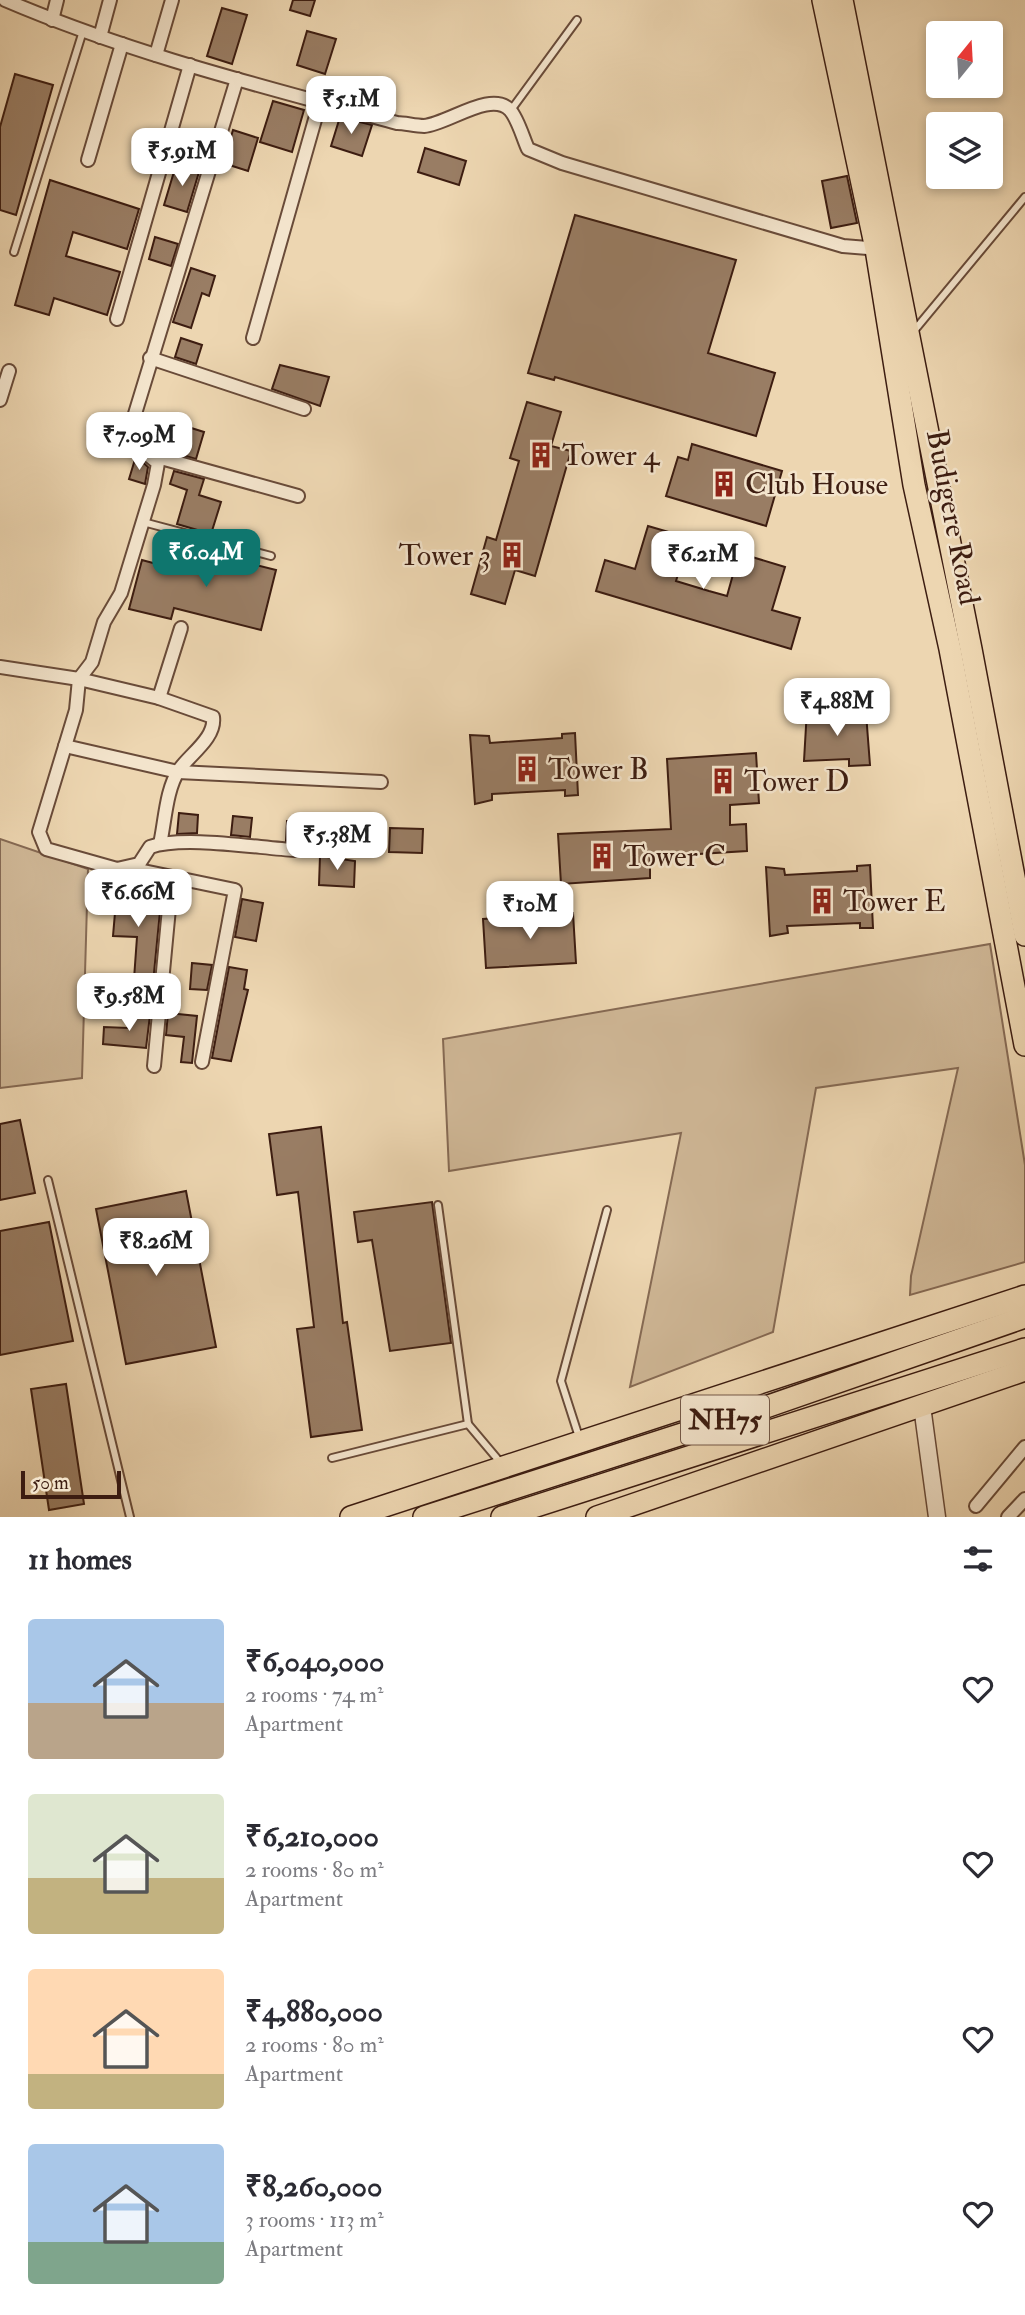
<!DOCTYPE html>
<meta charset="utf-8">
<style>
body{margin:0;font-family:"IM FELL Double Pica",serif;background:#f7f7f7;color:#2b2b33;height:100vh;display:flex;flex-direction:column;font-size:26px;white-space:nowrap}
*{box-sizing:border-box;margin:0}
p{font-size:23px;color:#7c7c81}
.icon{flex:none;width:38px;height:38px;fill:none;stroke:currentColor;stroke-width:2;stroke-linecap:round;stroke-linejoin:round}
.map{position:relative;height:1517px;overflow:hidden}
.sheet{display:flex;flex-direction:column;background:#fff;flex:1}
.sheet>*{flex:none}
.needle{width:46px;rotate:18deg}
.controls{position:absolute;left:926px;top:21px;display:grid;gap:14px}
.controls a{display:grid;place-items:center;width:77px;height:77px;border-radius:7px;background:#fff;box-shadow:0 4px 10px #0003;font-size:35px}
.scale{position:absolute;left:21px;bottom:18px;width:100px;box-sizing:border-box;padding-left:7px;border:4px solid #3d1d11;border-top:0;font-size:19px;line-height:24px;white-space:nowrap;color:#3d1d11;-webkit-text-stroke:5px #f3e4cc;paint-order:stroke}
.price{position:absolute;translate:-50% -60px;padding:0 16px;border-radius:14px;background:#fff;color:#222;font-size:23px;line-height:46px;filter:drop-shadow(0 2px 4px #0008)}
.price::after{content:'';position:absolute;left:50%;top:42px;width:21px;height:16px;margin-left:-10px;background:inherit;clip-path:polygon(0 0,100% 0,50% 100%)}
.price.active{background:#0f766e;color:#fff}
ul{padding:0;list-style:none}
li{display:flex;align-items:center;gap:21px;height:175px;padding:0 28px}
li span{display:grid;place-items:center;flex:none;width:196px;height:140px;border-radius:7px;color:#555}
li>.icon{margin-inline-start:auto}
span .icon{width:84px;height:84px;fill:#fffc;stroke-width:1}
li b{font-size:30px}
h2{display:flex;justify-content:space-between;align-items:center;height:84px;padding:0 28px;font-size:30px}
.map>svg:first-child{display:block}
.green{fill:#cfb796;stroke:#866a54;stroke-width:2}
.building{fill:#997d64;stroke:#3d1d11;stroke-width:2}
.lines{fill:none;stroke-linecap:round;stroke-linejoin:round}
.service-casing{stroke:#694b39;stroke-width:10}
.minor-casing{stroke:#694b39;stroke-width:16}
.tertiary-casing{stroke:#694b39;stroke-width:19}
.primary-casing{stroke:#3d1d11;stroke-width:24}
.trunk-casing{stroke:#3d1d11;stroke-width:24}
.service{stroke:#f3e4cc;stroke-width:6}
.minor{stroke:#f3e4cc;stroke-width:12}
.tertiary{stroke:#f3e4cc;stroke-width:16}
.primary{stroke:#edd6b1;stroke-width:21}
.trunk{stroke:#edd6b1;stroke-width:21}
.labels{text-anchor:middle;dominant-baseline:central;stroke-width:5;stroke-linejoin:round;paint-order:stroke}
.shield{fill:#f3e4cc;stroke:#745949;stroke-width:2}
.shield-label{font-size:28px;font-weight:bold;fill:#3d1d11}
.poi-label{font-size:30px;fill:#3d1d11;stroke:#f3e4cc;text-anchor:start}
.street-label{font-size:30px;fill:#3d1d11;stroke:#f3e4cc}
</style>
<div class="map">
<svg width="1025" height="1517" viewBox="0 0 1025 1517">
<rect width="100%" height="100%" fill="#edd6b1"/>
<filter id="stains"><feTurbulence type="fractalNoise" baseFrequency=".00286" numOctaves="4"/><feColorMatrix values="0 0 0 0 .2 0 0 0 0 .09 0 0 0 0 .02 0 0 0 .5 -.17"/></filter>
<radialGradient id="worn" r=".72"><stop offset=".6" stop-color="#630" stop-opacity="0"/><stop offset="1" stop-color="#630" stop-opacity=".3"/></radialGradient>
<g class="green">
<path d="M0,839L88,869L82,1078L0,1088Z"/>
<path d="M990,944L1025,1165V1262L910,1295L911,1276L958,1068L816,1088L773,1332L630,1387L681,1133L449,1171L443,1039Z"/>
</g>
<g class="building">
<path d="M293,0H315L310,16L290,10Z"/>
<path d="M222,8L247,15L232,64L207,56Z"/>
<path d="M307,31L336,39L325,74L297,65Z"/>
<path d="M15,74L53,85L16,215L0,210V127Z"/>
<path d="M273,101L304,110L292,152L260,142Z"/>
<path d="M340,117L372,125L362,156L331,146Z"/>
<path d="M233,130L258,138L248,171L223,163Z"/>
<path d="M425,148L466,161L459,185L418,172Z"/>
<path d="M176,165L199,172L187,212L164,205Z"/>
<path d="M847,176L857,223L831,228L822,181Z"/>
<path d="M50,180L139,209L127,249L73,232L66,256L120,272L107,315L54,298L49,315L15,305Z"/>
<path d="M575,215L736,260L708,353L775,373L756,436L555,377L554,380L528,373Z"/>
<path d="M155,237L178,244L171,266L149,259Z"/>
<path d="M191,268L215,276L209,296L202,293L191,328L173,322Z"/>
<path d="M181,338L202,345L196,364L175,357Z"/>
<path d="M280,365L329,377L320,406L272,389Z"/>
<path d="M527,402L561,412L551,446L571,451L535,576L515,570L505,604L471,594L487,537L496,540L519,461L510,458Z"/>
<path d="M188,427L204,432L196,459L179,454Z"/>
<path d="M692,444L782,471L766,526L666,496L678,457L688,460Z"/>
<path d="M136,456L148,467L145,484L129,479Z"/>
<path d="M174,471L204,479L199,495L221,502L211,534L177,524L187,490L170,484Z"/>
<path d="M648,526L689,538L676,581L709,591L727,596L739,553L785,567L772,610L800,618L791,649L596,591L605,560L635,569Z"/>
<path d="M193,541L208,545L205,552L276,570L261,630L174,608L171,619L129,609L142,560L186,572Z"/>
<path d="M807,709L828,711V716L866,713L870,765L849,766V759L804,761Z"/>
<path d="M575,733L578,795L565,796V790L492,794V800L475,804L470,735L489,736L490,743L562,738V734Z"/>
<path d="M756,753L759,803L730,805V825L746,824L747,851L650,857V878L561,884L558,834L671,829L667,759Z"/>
<path d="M179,813L198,815L197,833L177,834Z"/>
<path d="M233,816L252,818L250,837L231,835Z"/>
<path d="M308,819H325L324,845L286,841L287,821H308Z"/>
<path d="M390,828L423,829L422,853L389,852Z"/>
<path d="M320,856L355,861L354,887L319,885Z"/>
<path d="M870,865L873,928H860V923L787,926L788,933L770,936L766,867L784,869L785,875L857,871V866Z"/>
<path d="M130,877L144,880V901H161L152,993H133L137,937L113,936L118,878Z"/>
<path d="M242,899L263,903L256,941L235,937Z"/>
<path d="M573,913L576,963L486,968L483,919Z"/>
<path d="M192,963L212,965L207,990L190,989Z"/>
<path d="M229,967L247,970L244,989L248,990L231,1061L212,1058Z"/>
<path d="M168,1013L197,1016L192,1063L181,1062L184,1037L166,1035Z"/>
<path d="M130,1014L150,1015L146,1048L103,1044L104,1027L129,1028Z"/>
<path d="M20,1120L35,1193L0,1200V1124Z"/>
<path d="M321,1127L343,1323L347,1322L362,1430L311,1437L297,1329L314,1327L298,1192L277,1195L269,1134Z"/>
<path d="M186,1191L216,1347L126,1364L96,1209Z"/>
<path d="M432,1202L451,1343L390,1351L372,1240L358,1242L354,1212Z"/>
<path d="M49,1222L73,1341L0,1355V1231Z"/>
<path d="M66,1384L84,1504L49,1510L31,1389Z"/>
</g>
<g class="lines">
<g class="service-casing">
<g id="service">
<path d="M511,110L577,20"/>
<path d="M14,252L83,31"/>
<path d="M913,332L1025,197"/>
<path d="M143,522L271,556"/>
<path d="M48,1180L130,1517"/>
<path d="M438,1205L468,1424"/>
<path d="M579,1437L561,1381L607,1210"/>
<path d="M332,1458L468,1424L500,1462"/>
</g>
</g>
<g class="minor-casing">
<g id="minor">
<path d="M5,0C131,54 265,87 397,123C405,123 415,126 424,126C448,124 491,90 510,110C518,119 523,138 528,149L562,163L843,246L880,249"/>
<path d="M52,20L57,0"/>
<path d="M100,37L110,0"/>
<path d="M156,55L172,0"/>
<path d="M237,79L134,417L131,441L158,463L154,485L121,593L104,622L92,662L79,679L76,710L39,832L46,849L117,869L139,864L150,847C183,835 258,848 295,850"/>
<path d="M88,160L122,44"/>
<path d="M117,319L190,65"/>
<path d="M253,338L320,102"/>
<path d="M150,358L304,409"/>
<path d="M0,400L9,371"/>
<path d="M150,455L298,496"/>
<path d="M0,667L79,679L159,698L213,717C216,738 189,755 179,770C166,789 165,822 160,844"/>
<path d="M159,698L181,628"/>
<path d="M65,746L178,772L381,782"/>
<path d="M129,868L235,890L202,1062"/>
<path d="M154,1066L172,877"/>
<path d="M976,1506L1025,1447"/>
<path d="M1008,1517L1025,1499"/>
</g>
</g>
<g class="tertiary-casing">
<path id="tertiary" d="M922,1406L937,1517"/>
</g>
<g class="primary-casing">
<g id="primary">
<path d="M823,0L876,249L914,485L950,649L1025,1045"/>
<path d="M842,0L971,649L1025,935"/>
<path d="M351,1517L1025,1296"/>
<path d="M597,1517L1025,1370"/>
</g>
</g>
<g class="trunk-casing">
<g id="trunk">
<path d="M424,1517L760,1409L1025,1317"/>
<path d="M502,1517L1025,1349"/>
</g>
</g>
<use href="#service" class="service"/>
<use href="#minor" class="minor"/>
<use href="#tertiary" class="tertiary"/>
<use href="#primary" class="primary"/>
<use href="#trunk" class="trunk"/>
</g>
<defs>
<g id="building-bare" transform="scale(2.1)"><path d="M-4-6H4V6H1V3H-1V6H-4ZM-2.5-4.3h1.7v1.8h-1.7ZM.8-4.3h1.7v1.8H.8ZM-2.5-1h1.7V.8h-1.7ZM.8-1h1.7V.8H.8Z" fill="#8f2418" stroke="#f3e4cc" stroke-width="2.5" paint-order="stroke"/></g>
</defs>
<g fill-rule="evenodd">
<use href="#building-bare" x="541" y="455"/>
<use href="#building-bare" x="724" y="484"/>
<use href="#building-bare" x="512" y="555"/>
<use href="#building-bare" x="527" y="769"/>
<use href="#building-bare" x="723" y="781"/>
<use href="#building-bare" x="602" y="856"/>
<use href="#building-bare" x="822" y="901"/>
</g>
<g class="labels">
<rect class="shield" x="681" y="1395.5" width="88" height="49" rx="5"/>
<g class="shield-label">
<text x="725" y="1420">NH75</text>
</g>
<g class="poi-label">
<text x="562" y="455">Tower 4</text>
<text x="745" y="484">Club House</text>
<text x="491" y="555" text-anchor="end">Tower 3</text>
<text x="548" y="769">Tower B</text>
<text x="744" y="781">Tower D</text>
<text x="623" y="856">Tower C</text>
<text x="843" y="901">Tower E</text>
</g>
<g class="street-label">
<text transform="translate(953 517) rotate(79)">Budigere Road</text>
</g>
</g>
<rect width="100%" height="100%" filter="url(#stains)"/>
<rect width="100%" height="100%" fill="url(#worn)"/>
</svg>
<div class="controls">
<a><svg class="needle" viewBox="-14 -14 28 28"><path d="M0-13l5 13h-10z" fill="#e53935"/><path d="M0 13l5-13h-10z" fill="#7c7c81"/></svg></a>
<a><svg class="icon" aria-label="layers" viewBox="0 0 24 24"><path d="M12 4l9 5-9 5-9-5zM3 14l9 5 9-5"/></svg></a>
</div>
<div class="scale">50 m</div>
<b class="price" style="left:351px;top:136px">₹5.1M</b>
<b class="price" style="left:182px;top:188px">₹5.91M</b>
<b class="price" style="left:139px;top:472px">₹7.09M</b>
<b class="price active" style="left:206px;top:589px">₹6.04M</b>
<b class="price" style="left:703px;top:591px">₹6.21M</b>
<b class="price" style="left:837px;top:738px">₹4.88M</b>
<b class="price" style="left:337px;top:872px">₹5.38M</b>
<b class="price" style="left:138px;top:929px">₹6.66M</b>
<b class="price" style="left:530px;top:941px">₹10M</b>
<b class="price" style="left:129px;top:1033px">₹9.58M</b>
<b class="price" style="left:156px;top:1278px">₹8.26M</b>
</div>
<section class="sheet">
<h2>11 homes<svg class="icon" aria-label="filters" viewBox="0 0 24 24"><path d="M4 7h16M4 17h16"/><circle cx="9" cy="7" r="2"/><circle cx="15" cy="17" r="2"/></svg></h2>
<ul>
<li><span style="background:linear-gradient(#a9c7e8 60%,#b9a48a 0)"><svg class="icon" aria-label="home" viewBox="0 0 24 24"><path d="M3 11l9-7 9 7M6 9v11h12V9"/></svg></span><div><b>₹6,040,000</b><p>2 rooms · 74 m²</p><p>Apartment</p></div><svg class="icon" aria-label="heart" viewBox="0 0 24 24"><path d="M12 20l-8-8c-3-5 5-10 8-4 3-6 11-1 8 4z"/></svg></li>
<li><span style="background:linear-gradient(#dfe7d0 60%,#c2b280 0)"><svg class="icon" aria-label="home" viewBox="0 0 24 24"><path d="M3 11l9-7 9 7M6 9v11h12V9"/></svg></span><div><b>₹6,210,000</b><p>2 rooms · 80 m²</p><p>Apartment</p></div><svg class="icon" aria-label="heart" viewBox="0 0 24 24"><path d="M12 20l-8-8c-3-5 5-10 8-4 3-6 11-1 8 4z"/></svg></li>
<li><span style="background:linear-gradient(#ffd9b3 75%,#c2b280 0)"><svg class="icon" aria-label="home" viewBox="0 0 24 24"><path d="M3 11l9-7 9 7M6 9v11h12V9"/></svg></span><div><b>₹4,880,000</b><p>2 rooms · 80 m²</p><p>Apartment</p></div><svg class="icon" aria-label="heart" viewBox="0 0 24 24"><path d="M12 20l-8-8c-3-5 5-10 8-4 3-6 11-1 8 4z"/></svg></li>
<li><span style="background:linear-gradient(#a9c7e8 70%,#7fa58c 0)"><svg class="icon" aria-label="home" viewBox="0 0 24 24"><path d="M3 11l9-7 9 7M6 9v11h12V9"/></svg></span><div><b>₹8,260,000</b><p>3 rooms · 113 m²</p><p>Apartment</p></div><svg class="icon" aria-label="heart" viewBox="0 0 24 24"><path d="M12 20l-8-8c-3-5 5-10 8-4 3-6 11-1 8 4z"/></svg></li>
</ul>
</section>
